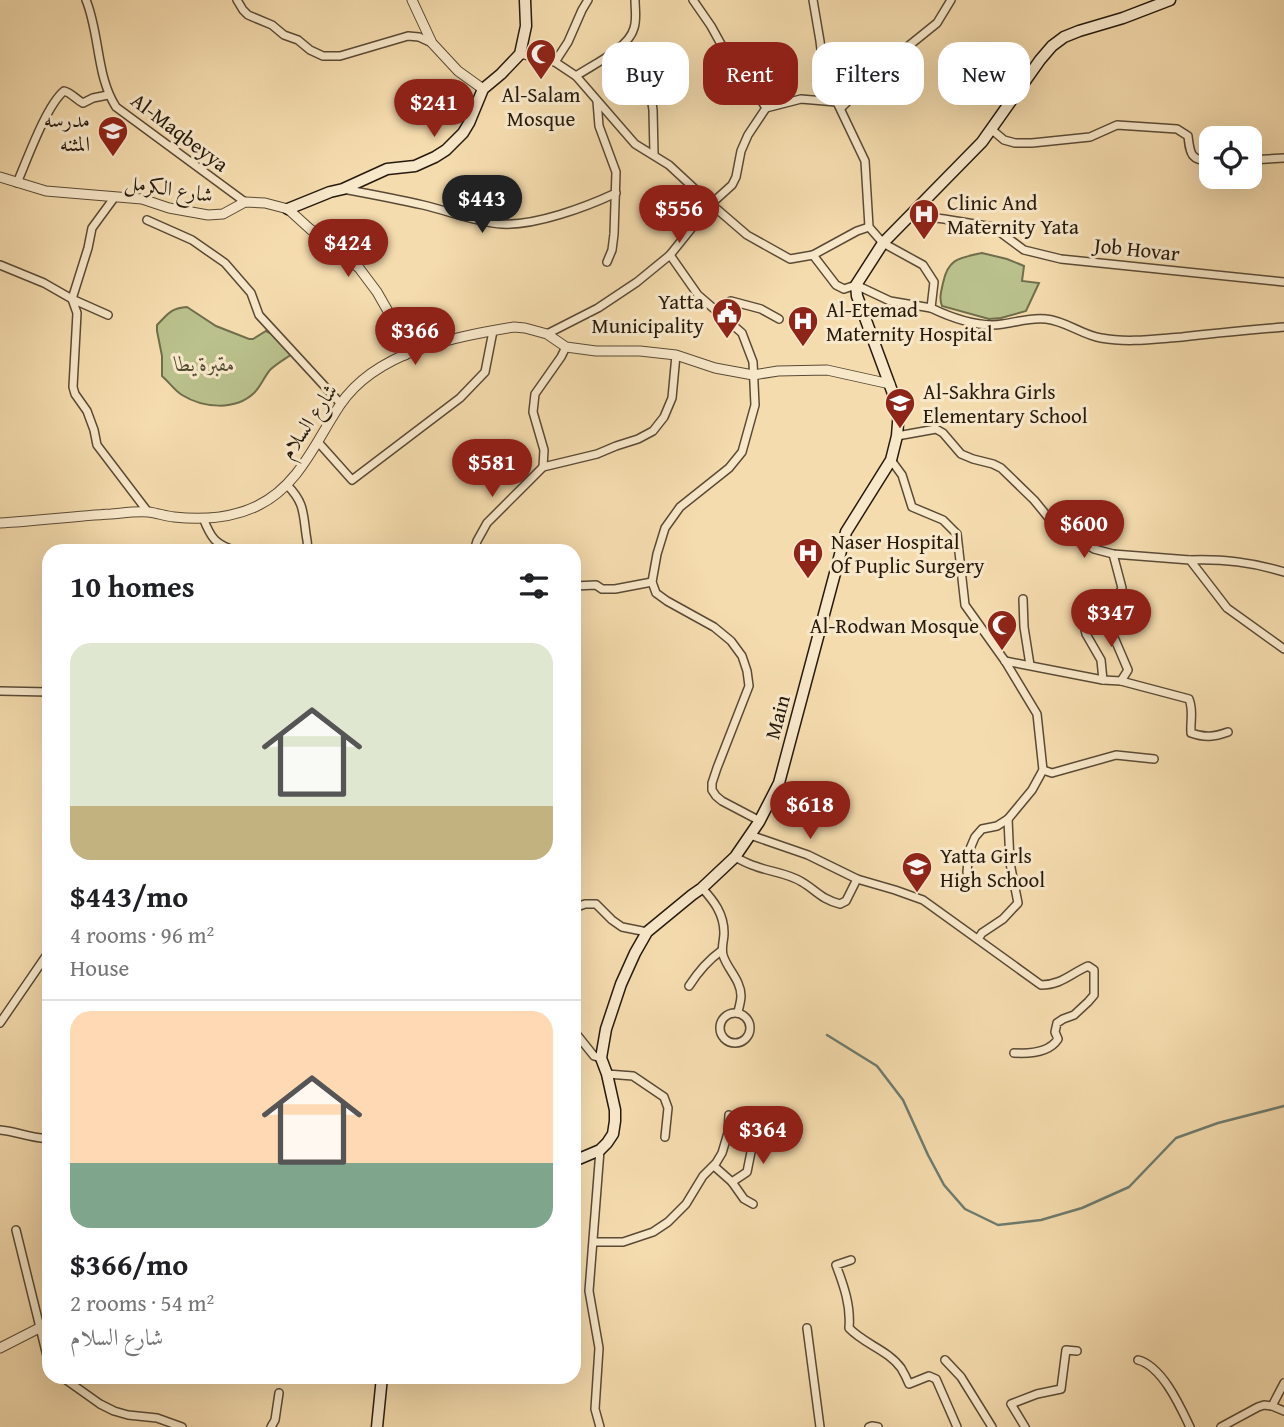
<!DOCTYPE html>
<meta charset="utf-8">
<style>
body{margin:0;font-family:"Gentium Book Plus",Amiri,serif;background:#f2f2f2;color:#202124;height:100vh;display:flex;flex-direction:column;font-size:26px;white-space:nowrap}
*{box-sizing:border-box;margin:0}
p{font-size:23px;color:#757577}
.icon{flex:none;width:38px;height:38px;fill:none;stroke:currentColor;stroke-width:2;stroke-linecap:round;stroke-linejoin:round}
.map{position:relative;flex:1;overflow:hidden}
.details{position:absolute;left:42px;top:544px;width:539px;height:840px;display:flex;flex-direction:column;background:#fff;border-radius:21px;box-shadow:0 7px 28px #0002}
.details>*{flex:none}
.guide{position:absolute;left:602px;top:42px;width:576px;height:63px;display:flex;gap:14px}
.tools{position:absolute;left:1199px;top:126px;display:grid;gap:14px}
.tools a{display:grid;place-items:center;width:63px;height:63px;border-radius:14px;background:#fff;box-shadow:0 7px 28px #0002;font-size:35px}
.price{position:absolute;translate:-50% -60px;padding:0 16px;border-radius:24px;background:#8f2418;color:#fff;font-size:23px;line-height:46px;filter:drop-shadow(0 2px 4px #0008)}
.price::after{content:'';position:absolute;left:50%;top:42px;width:21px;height:16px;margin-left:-10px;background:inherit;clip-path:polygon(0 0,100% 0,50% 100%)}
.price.selected{background:#222;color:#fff}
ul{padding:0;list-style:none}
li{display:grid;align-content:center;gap:14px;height:371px;padding:0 28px}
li+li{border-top:2px solid #e0e0e0}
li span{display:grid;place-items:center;height:217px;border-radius:21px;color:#555}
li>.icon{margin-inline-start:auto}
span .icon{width:126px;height:126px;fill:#fffc;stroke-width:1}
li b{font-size:30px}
h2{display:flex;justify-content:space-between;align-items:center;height:84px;padding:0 28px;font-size:30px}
.chip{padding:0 24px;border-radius:21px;background:#fff;box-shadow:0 7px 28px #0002;font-size:24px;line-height:63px}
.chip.selected{background:#8f2418;color:#fff}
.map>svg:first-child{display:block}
.green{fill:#bac18c;stroke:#706e4c;stroke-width:2}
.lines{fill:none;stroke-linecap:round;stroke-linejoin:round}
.stream{stroke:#6d7b6e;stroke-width:2.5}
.minor-casing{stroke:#5a4a35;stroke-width:10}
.tertiary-casing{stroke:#5a4a35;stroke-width:11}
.secondary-casing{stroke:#261a0d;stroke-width:13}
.minor{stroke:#f8e8ca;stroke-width:7}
.tertiary{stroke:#f8e8ca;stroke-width:9}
.secondary{stroke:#f8e8ca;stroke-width:10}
.labels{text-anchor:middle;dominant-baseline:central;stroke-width:6;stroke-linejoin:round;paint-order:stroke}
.poi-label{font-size:21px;fill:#261a0d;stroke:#f8e8ca;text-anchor:start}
.street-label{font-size:21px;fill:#261a0d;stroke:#f8e8ca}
.park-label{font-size:21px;font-style:italic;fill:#524c33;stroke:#f8e8ca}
</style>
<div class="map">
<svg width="1284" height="1427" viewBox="0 0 1284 1427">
<rect width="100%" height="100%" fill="#f5dcae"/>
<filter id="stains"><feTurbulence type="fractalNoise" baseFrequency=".00286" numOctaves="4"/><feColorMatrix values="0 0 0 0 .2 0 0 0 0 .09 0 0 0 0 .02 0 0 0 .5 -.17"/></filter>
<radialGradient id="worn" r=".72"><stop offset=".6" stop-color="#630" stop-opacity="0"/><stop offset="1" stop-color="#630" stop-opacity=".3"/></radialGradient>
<g class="green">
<path d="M982,253L1007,259L1024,266L1022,281L1039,283L1026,311L1001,318L989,319L942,306C939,298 941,292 943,283C948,258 960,258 982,253Z"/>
<path d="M187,307L216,326L249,339H253L266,331L274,335L292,354C285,359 276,364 270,370C264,377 261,386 254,393C235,411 203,408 182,395C175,391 169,382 162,376V356L157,331V325C168,314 171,308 187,307Z"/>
</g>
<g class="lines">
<path class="stream" d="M827,1035L877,1066L903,1100L928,1155L944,1185L965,1209L998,1225L1041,1220L1082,1208L1129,1187L1176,1138L1218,1123L1284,1106"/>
<g class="minor-casing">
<g id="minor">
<path d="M86,0C100,34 96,76 116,107L245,202"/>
<path d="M237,0L243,10L248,15L272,25L284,35L298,40L310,50L323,56H340L408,36L419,37L432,43"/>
<path d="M693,0L711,26L727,55L753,87L766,108L801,99L836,102"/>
<path d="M813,0L820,41L824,75L865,161L869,227L883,243L923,265L934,282L931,308C952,318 979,328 1003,324C1018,322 1031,317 1046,319C1066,321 1082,335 1101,338C1128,343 1155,339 1182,337C1216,333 1250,330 1284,327"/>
<path d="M618,50L628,53L635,65L651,97L653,110L654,154"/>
<path d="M520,54L555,62L576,76L635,144L669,165L711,204L747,235L790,259L813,255L857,231L869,227"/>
<path d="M555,62L568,42L582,10L588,0"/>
<path d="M576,76C594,64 629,48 634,28C637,19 635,9 635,0"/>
<path d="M597,101L599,126L616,172L614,234L612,250L607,262"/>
<path d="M841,108L885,65L937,23L951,0"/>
<path d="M991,129L1004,140L1015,143H1032L1090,137L1117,125L1177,129L1188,136C1190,153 1190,161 1211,161"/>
<path d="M1250,160L1284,158"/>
<path d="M17,183C27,160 46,106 64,91C72,93 75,99 83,103L93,98L108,95"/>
<path d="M343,189C370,194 397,199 423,205C449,211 475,222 502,224C535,226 586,207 616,193"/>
<path d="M114,198L92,228L88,248L72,299L77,313L73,387L75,394L87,411L94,430L97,445L148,512"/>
<path d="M911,215L944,219L993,227L1024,250L1061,259L1284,282"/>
<path d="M147,220L192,240L225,263L251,293L259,315L341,404"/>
<path d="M670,255L711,204L732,185L736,177L741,151L748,135L766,108"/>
<path d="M813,255L836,285L844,289L856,285L890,301L931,308"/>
<path d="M0,265L44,283L72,299L108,315"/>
<path d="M715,309L731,301L761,309L779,319"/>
<path d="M547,334L598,308L637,282L670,255L698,295L742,333L753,362L755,405L742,452L729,468L680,507L665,528L657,554L652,582L656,593L667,601L714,627L731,641L742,656L747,671L749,686L717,768L712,783V790L716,796L722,801L760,821"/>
<path d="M897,436L936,429L943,433L961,454L973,459L993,464L1001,468L1034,500L1052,522L1071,536L1094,549L1113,554L1190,560L1227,608L1284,649"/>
<path d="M318,442L352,480L460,398L485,372L493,331"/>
<path d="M891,460L902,475L912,507L943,520L957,534L965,605L1005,661L1037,714L1043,770L1032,790L1008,819L997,826L982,829L975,837L969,851L967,872"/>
<path d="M543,467L544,450L533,412L535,394L561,357L566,347"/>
<path d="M287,485C304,502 303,512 306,534C307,542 309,545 305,551"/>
<path d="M203,518C211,538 215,545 237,551"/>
<path d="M474,551L477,541L487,523L543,467L597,454L616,446L638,439L653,431L664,417L672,398L676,355"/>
<path d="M1190,560C1224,559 1251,562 1284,572"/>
<path d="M574,586L596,585L602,589H615L652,582"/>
<path d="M1023,599L1024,627L1030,665"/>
<path d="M1084,625L1086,634L1101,660L1103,680"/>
<path d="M1005,661L1103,680L1121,681L1128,670L1107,621L1108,608L1118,596L1122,588L1113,554"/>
<path d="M1121,681L1189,699C1194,712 1190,720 1191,733C1205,738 1214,737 1228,732"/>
<path d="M0,691L49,692"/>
<path d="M1043,770L1052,773L1116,755L1154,759"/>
<path d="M750,835L808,855L857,879L895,890L923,900L1041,985C1061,985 1070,974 1088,966L1094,970V995L1088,1002L1074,1015L1063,1019L1057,1023L1055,1032L1058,1039C1049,1053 1030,1054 1014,1053"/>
<path d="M735,857C741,860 748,864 755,866C770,872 788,873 802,882C817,891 821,899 840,904L846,901L857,879"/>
<path d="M702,888C714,901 724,914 724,933C724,941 721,947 723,955C727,969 741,980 741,996C741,1001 739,1007 738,1012"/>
<path d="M574,908L585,904H596L612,920L622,927L647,932"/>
<path d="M978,939L982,933L1003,919L1018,903L1010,863L1008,819"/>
<path d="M689,986C698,972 707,961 721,951"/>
<circle cx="735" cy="1028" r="15"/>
<path d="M0,1023L48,953"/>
<path d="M574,1031L594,1056L601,1058"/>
<path d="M607,1074L633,1076L664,1097L668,1108L665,1137"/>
<path d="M0,1130C16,1131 35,1140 49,1138"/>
<path d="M600,1150L589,1291L599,1348L595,1409L600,1427"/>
<path d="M714,1166L732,1182L744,1199L753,1204"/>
<path d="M732,1182L747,1172L753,1142L764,1132L776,1125"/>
<path d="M16,1230L49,1364"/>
<path d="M594,1242H623L653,1232L668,1222L686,1204L703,1176L716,1163L722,1153L728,1133L729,1115"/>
<path d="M851,1260L836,1265C844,1286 851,1306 849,1328C864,1344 888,1350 901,1368C904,1373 907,1379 909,1384L929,1376L936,1379L957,1427"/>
<path d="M807,1328L820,1427"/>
<path d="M945,1360L961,1377L992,1427"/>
<path d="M1138,1360C1162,1366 1180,1406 1190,1427"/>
<path d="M62,1377L100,1404L114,1411L128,1415L157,1418L182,1427"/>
<path d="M1272,1406L1284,1383"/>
<path d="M271,1427L275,1420L279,1393"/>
<path d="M869,1427L872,1426L878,1427"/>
<path d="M1025,1427L1011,1404L1037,1394L1061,1389L1066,1350L1077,1351"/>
<path d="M1221,1427L1258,1407L1264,1405L1272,1406L1284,1411"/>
</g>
</g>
<g class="tertiary-casing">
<g id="tertiary">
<path d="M412,0L432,43L458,71L483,89"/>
<path d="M0,177L46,191L142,199L169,208L208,215L223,214L245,202L265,203L288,209L310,229L336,248L359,268L377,292L393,320L405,355"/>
<path d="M0,523C37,521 74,516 111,514C123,513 136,511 148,512C157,513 165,516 174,517C201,520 232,518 257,506C299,486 316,441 340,405C376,351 454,337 514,327L525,328L547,334L566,347L596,351H640L676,355L715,368L753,375L778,371L827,370L890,384"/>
<path d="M0,1348L49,1323"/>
</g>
</g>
<g class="secondary-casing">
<g id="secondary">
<path d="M288,209L330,192L343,189L387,169L415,166L435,157L446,150L463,133L469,123L483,89L501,74L520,54L526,26L525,0"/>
<path d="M574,1161L600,1150L607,1143L613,1134L615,1121V1110L607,1074L601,1058L606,1029L621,984L635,953L647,932L692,895L702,888L735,857L759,822L779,783L846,532L891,460L897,436L899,410L857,296L856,285L883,243L982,142L1040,60L1052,46L1064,37L1079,31L1123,18L1170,0"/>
<path d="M377,1427L382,1377"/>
</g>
</g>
<use href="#minor" class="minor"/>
<use href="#tertiary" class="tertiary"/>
<use href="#secondary" class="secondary"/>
</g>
<defs>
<g id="mosque-pin" transform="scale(1.575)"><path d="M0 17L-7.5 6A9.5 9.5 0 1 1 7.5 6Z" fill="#8f2418" stroke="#f8e8ca"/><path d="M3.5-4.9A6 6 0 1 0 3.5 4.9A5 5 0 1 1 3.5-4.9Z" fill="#fff"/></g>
<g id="school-pin" transform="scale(1.575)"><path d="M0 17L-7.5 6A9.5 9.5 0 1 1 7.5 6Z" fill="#8f2418" stroke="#f8e8ca"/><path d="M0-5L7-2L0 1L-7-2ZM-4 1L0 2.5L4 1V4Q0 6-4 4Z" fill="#fff"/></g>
<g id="hospital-pin" transform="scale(1.575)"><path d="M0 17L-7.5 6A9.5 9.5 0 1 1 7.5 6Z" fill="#8f2418" stroke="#f8e8ca"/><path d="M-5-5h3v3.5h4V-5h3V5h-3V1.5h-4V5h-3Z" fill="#fff"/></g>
<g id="civic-pin" transform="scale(1.575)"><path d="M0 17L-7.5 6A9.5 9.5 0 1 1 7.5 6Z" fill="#8f2418" stroke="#f8e8ca"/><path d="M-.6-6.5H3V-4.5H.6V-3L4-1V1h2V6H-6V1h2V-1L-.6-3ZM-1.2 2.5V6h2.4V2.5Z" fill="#fff"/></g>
</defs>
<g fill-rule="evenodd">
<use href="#mosque-pin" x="541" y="54"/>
<use href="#school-pin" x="113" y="131"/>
<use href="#hospital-pin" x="924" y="214"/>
<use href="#civic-pin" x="727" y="313"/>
<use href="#hospital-pin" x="803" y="321"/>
<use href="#school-pin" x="900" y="403"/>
<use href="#hospital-pin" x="808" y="553"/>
<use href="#mosque-pin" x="1002" y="625"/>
<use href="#school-pin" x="917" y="867"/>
</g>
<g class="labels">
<g class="poi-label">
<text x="541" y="94" text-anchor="middle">Al-Salam<tspan x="541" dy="24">Mosque</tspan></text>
<text x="90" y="119" text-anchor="end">مدرسه<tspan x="90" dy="24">المثنه</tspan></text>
<text x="947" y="202">Clinic And<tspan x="947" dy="24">Maternity Yata</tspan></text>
<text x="704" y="301" text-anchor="end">Yatta<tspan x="704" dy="24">Municipality</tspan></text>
<text x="826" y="309">Al-Etemad<tspan x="826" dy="24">Maternity Hospital</tspan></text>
<text x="923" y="391">Al-Sakhra Girls<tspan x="923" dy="24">Elementary School</tspan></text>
<text x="831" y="541">Naser Hospital<tspan x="831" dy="24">Of Puplic Surgery</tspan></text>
<text x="979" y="625" text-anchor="end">Al-Rodwan Mosque</text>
<text x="940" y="855">Yatta Girls<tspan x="940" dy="24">High School</tspan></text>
</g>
<g class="street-label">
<text transform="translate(180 132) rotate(37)">Al-Maqbeyya</text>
<text transform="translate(169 188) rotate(9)">شارع الكرمل</text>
<text transform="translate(1137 249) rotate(6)">Job Hovar</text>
<text transform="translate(308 421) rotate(-56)">شارع السلام</text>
<text transform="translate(777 717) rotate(-75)">Main</text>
</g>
<g class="park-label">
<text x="205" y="363">مقبرة يطا</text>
</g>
</g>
<rect width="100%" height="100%" filter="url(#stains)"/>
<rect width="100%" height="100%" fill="url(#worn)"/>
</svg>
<div class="tools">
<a><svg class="icon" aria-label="locate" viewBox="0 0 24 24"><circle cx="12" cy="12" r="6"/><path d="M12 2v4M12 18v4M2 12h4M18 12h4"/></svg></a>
</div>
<b class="price" style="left:434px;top:139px">$241</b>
<b class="price selected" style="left:482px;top:235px">$443</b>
<b class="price" style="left:679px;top:245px">$556</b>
<b class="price" style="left:348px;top:279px">$424</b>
<b class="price" style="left:415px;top:367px">$366</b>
<b class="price" style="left:492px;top:499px">$581</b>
<b class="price" style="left:1084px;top:560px">$600</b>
<b class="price" style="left:1111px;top:649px">$347</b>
<b class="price" style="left:810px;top:841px">$618</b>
<b class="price" style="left:763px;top:1166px">$364</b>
<div class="guide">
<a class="chip">Buy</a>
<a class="chip selected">Rent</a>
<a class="chip">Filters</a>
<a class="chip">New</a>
</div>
<section class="details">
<h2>10 homes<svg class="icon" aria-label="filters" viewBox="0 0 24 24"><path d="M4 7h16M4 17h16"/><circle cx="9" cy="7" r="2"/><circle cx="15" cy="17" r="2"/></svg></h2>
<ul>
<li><span style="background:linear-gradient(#dfe7d0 75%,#c2b280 0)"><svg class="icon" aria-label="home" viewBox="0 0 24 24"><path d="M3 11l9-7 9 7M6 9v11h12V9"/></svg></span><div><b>$443/mo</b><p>4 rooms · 96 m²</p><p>House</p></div></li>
<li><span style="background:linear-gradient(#ffd9b3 70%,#7fa58c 0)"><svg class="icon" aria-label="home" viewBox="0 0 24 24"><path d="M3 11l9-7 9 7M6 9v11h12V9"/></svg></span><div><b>$366/mo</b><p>2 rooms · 54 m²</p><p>شارع السلام</p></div></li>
</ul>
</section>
</div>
